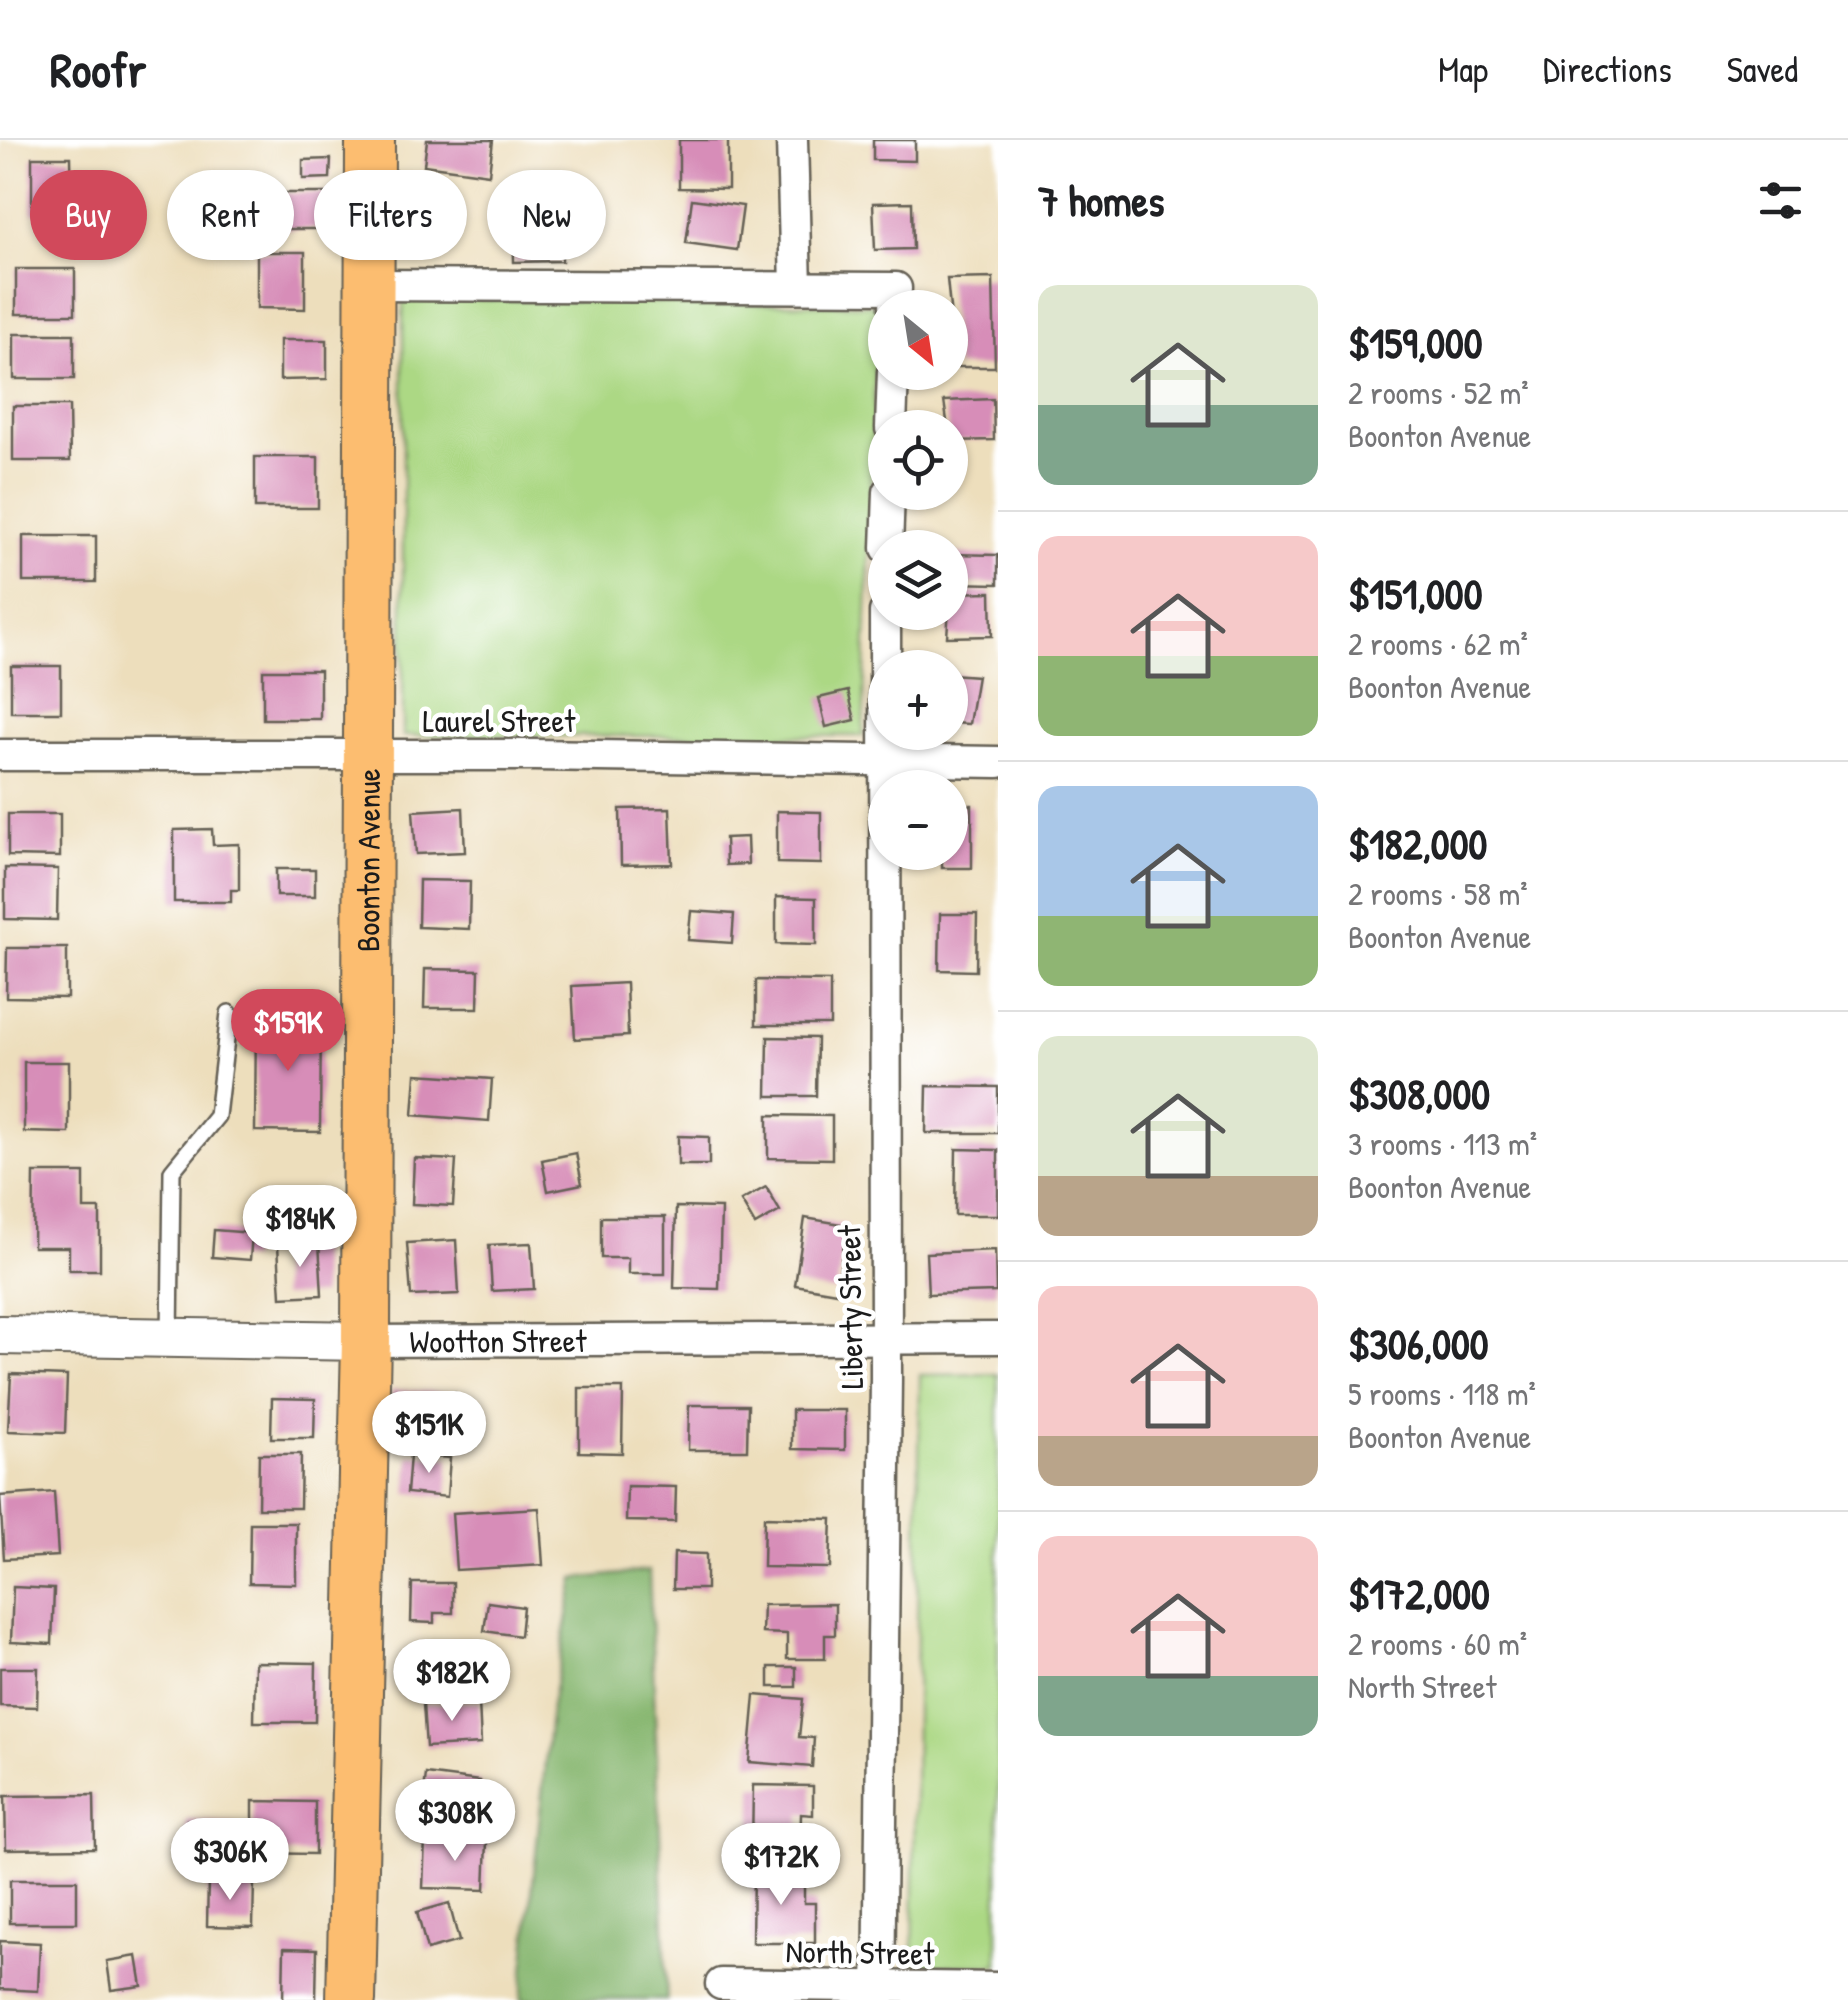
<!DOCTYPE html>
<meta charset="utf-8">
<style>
body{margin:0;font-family:"Patrick Hand",sans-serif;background:#f6f6f6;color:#202124;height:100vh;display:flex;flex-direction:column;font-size:38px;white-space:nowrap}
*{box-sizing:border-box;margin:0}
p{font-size:32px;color:#757577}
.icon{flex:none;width:55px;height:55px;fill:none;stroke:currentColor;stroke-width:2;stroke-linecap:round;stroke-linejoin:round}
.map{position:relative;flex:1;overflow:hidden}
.side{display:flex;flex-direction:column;background:#fff;width:850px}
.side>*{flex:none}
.top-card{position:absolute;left:30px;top:30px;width:818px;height:90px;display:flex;gap:20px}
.needle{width:65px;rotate:150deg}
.tools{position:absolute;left:868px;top:150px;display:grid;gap:20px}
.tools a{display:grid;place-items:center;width:100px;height:100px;border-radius:50%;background:#fff;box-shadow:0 2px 8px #0004;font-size:50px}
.price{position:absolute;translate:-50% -85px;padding:0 22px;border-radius:35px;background:#fff;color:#222;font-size:32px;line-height:65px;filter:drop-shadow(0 2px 5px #0008)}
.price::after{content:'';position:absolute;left:50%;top:60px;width:30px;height:22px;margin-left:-15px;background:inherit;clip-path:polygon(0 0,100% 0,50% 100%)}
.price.active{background:#d1495b;color:#fff}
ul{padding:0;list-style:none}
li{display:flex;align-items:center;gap:30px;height:250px;padding:0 40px}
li+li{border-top:2px solid #e0e0e0}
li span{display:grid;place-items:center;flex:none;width:280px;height:200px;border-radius:20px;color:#555}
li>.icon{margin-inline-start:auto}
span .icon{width:120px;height:120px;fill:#fffc;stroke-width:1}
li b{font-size:42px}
h2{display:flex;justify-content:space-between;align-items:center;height:120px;padding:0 40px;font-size:42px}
.chip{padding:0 35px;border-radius:45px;background:#fff;box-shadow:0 2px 8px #0004;font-size:35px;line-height:90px}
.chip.active{background:#d1495b;color:#fff}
header{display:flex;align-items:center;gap:60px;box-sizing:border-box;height:140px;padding:0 50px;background:#fff;border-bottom:2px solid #e0e0e0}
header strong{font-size:48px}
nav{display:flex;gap:55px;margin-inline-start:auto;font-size:35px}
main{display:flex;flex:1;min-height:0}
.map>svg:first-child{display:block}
.green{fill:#acd884;stroke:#647a50;stroke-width:2.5}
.forest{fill:#89b872;stroke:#526a47;stroke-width:2.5}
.building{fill:#d78db8}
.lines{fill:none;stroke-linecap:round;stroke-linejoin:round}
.service-casing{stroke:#656054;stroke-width:20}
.minor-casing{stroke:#656054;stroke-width:35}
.tertiary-casing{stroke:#656054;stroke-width:42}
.primary-casing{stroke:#656054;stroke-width:52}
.service{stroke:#fff;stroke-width:15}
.minor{stroke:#fff;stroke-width:30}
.tertiary{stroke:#fff;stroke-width:38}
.primary{stroke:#fcbd6f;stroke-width:48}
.labels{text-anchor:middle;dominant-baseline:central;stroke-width:9;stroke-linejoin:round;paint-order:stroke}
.street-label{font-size:32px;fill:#1c1c1c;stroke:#fff}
</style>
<header>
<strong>Roofr</strong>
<nav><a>Map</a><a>Directions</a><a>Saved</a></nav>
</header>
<main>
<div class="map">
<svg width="998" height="1860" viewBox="0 0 998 1860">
<rect width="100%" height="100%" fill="#fff"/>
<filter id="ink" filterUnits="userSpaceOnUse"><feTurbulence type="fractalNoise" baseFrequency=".01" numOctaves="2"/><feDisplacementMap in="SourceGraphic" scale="20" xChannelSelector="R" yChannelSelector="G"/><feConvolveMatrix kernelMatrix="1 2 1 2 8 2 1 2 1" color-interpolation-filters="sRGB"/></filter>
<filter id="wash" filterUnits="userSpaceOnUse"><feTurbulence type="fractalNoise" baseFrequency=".0048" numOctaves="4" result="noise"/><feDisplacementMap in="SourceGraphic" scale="40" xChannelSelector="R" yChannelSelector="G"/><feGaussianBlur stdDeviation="2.25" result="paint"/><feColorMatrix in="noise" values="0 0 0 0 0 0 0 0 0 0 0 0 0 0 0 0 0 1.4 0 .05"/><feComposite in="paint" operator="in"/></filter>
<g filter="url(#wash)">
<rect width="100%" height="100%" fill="#eddebc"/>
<g class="green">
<path d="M403,158L877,165L863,596H403Z"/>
<path d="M998,1234V1825H913L920,1235Z"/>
</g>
<path class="forest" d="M649,1431L667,1860H521L551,1565L575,1439Z"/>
<g id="blocks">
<g class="building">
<path d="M427,0H493L489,34L424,25Z"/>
<path d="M679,0H728V49L679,48Z"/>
<path d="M873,0H915V21L873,20Z"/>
<path d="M32,17H71L72,73H32Z"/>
<path d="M331,19L330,38L303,39V20Z"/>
<rect x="265" y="53" width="63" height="36"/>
<path d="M692,59L743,66L737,110L686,103Z"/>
<path d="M912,62L913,109L875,110L873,63Z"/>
<path d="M562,71V121L514,122L513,72Z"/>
<path d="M257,112H305V169L257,168Z"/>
<rect x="16" y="129" width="59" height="45"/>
<path d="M993,138L995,227H956L947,139Z"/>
<rect x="14" y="194" width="60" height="45"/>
<path d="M280,200H327V239L280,240Z"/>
<path d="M993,259L994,300L950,301L944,261Z"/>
<path d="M13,266H69L70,321H13Z"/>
<rect x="255" y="317" width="63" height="51"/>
<rect x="23" y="396" width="73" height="46"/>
<path d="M950,414L998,415V444L950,443Z"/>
<path d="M991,452L992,496L947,497L950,453Z"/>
<rect x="11" y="526" width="50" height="46"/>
<rect x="263" y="530" width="57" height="49"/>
<path d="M950,534L977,536L969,584L950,583Z"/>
<path d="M848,551L855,580L826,587L819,558Z"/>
<path d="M950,665H972V728H942V712H950Z"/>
<path d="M463,668L465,712L416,714L413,671Z"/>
<path d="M670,668L672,724L621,725L620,669Z"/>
<path d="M777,671L821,672V724L777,723Z"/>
<path d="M8,674H60V717L8,716Z"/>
<path d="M212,689L213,705L239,704V750H231V762H174V690Z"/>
<path d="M747,697L748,724L726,725L725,698Z"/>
<path d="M5,728L58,729L57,780L5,779Z"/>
<rect x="276" y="729" width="39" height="27"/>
<path d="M419,740L470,741L469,789L418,787Z"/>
<path d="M776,757L816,758V805L776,804Z"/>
<path d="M691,771L734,774L732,803L688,800Z"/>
<path d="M940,774H977L976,831L939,830Z"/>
<path d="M7,808H67V858L6,857Z"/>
<path d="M425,829L479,830L478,868H424Z"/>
<path d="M756,840L830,841V885H756Z"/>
<path d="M626,843L628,896L575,899L572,846Z"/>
<path d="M256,876L321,877L320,992L255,991Z"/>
<path d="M768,897L817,898L816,956H767Z"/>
<path d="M24,922H69V993L24,992Z"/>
<path d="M416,934L492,939L489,981L413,975Z"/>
<path d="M927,946L998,947V993H926Z"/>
<path d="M768,975L832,976V1019L768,1018Z"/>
<path d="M678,996L709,997V1025H678Z"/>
<path d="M956,1009L998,1010V1075H955Z"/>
<path d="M576,1013L582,1044L548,1051L542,1020Z"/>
<path d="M414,1018L456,1020L453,1066L412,1064Z"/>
<path d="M34,1033H84V1069H100V1130H69V1107H33Z"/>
<path d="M766,1047L780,1071L755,1085L741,1061Z"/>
<path d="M676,1067L721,1068L719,1149L674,1148Z"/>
<path d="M601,1077H665V1134H628V1118H601Z"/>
<path d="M805,1078L847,1085L836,1152L795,1145Z"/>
<path d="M214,1090L252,1093L250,1120L212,1117Z"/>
<path d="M456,1100L459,1154L411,1156L407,1103Z"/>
<path d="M319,1102L322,1155L281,1157L278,1105Z"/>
<path d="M531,1103L534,1149L492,1151L489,1105Z"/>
<path d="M995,1110L996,1152L928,1154L926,1113Z"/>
<path d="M11,1234L67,1236L65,1293L8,1291Z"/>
<path d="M579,1248H623L622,1313L579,1312Z"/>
<path d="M392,1250L455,1253L453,1297L391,1289Z"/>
<path d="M272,1258L315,1259L314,1298H271Z"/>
<path d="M689,1265H748L747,1310H688Z"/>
<path d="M792,1270H845V1310L792,1309Z"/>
<path d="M259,1314H301L300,1368H258Z"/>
<path d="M410,1315L450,1318L447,1357L407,1353Z"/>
<path d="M627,1346L676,1347L675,1382L626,1381Z"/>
<path d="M54,1352L58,1416L4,1419L0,1356Z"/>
<path d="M539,1368L543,1425L456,1430L452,1373Z"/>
<path d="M764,1377L832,1379L830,1428L763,1427Z"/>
<path d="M250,1383H296V1444L249,1443Z"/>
<path d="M674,1413L706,1414V1449H673Z"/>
<path d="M412,1443H453V1473H434V1483L411,1482Z"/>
<path d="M13,1447L54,1449L52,1504L11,1502Z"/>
<path d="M488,1462L523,1467L520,1496L484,1491Z"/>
<path d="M835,1464V1495H825V1519H787V1494L762,1493L763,1465Z"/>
<path d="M255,1522L316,1523L315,1582H254Z"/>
<rect x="769" y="1527" width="27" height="20"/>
<path d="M0,1528H38L37,1567L0,1566Z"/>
<path d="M755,1555L803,1559L799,1597L814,1598L812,1627L749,1622Z"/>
<path d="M479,1562L481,1604L426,1607L423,1564Z"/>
<path d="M426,1634L480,1641L474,1685L421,1679Z"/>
<path d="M753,1645L813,1646V1675L801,1674L800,1712L752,1711Z"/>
<path d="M94,1655L95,1708L6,1709L5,1656Z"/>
<path d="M253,1661L315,1662V1714L253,1713Z"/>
<path d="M187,1680L236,1684L234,1715L185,1711Z"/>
<path d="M425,1698L487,1701L485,1750L423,1748Z"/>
<path d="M753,1729L804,1730V1763H815V1803H752Z"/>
<path d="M208,1739L254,1740L253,1787L207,1786Z"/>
<rect x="10" y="1740" width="67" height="43"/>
<path d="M449,1763L459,1801L427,1810L417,1772Z"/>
<path d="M0,1801L40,1803L38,1851L0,1849Z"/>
<path d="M284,1808L317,1809L316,1860H283Z"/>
<path d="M137,1816L142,1846L111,1850L107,1821Z"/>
</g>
</g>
</g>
<g filter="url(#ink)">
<use href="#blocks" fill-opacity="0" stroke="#656054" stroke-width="2.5"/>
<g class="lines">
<g class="service-casing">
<path id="service" d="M170,1199L172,1031L217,976L229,873"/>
</g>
<g class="minor-casing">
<g id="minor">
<path d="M792,0L796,147"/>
<path d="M369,145L896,148L895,168"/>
<path d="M891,288L893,232"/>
<path d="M887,408L889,352"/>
<path d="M0,615H534L998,622"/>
<path id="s1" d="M366,1201L998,1198"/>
<path d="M721,1844L998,1848"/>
<path d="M879,1860L886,1239L885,472"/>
</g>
</g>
<g class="tertiary-casing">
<path id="tertiary" d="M0,1195L366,1201"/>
</g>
<g class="primary-casing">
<g id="primary">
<path id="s2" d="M351,1860L366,1201L370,0"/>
</g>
</g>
<use href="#service" class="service"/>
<use href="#minor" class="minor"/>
<use href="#tertiary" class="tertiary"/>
<use href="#primary" class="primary"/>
</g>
</g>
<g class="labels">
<g class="street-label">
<text x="499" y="580">Laurel Street</text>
<text stroke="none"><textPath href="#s2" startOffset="1140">Boonton Avenue</textPath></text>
<text transform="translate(850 1167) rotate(-91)">Liberty Street</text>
<text stroke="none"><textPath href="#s1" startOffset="132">Wootton Street</textPath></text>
<text transform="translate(860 1812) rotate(1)">North Street</text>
</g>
</g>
</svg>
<div class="tools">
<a><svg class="needle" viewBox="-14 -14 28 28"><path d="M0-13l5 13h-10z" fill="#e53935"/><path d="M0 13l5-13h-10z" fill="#757577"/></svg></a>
<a><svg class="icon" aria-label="locate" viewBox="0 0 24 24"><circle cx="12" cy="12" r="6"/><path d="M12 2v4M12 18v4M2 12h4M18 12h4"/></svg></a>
<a><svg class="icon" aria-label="layers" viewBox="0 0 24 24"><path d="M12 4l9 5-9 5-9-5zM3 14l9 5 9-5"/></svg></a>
<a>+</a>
<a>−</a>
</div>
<b class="price active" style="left:288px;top:934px">$159K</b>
<b class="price" style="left:300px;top:1130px">$184K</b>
<b class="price" style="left:429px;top:1336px">$151K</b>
<b class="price" style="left:452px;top:1584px">$182K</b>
<b class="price" style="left:455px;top:1724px">$308K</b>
<b class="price" style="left:230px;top:1763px">$306K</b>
<b class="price" style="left:781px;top:1768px">$172K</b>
<div class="top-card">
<a class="chip active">Buy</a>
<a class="chip">Rent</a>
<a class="chip">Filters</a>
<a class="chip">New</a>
</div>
</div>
<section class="side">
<h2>7 homes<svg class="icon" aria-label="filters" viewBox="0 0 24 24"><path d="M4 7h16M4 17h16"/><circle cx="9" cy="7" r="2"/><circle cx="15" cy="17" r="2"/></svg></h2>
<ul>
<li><span style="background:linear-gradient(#dfe7d0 60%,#7fa58c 0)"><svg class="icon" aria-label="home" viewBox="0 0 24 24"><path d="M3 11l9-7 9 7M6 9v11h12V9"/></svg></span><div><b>$159,000</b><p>2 rooms · 52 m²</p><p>Boonton Avenue</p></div></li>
<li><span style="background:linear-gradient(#f6c9c9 60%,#8fb573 0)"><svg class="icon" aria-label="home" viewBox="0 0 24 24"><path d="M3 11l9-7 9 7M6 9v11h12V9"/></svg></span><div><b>$151,000</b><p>2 rooms · 62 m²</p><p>Boonton Avenue</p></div></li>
<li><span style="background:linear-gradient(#a9c7e8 65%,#8fb573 0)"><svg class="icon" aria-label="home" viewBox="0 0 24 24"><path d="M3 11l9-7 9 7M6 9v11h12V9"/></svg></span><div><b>$182,000</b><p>2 rooms · 58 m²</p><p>Boonton Avenue</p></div></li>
<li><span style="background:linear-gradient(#dfe7d0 70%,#b9a48a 0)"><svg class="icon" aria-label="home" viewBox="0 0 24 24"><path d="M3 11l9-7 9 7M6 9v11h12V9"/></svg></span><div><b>$308,000</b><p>3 rooms · 113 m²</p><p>Boonton Avenue</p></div></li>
<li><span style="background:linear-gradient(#f6c9c9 75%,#b9a48a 0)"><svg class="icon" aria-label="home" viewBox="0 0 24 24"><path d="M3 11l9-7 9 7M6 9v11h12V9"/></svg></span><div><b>$306,000</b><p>5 rooms · 118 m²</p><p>Boonton Avenue</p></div></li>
<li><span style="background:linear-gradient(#f6c9c9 70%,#7fa58c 0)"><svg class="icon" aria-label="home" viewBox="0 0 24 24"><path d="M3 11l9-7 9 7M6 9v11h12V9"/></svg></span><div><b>$172,000</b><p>2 rooms · 60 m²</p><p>North Street</p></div></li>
</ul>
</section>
</main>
